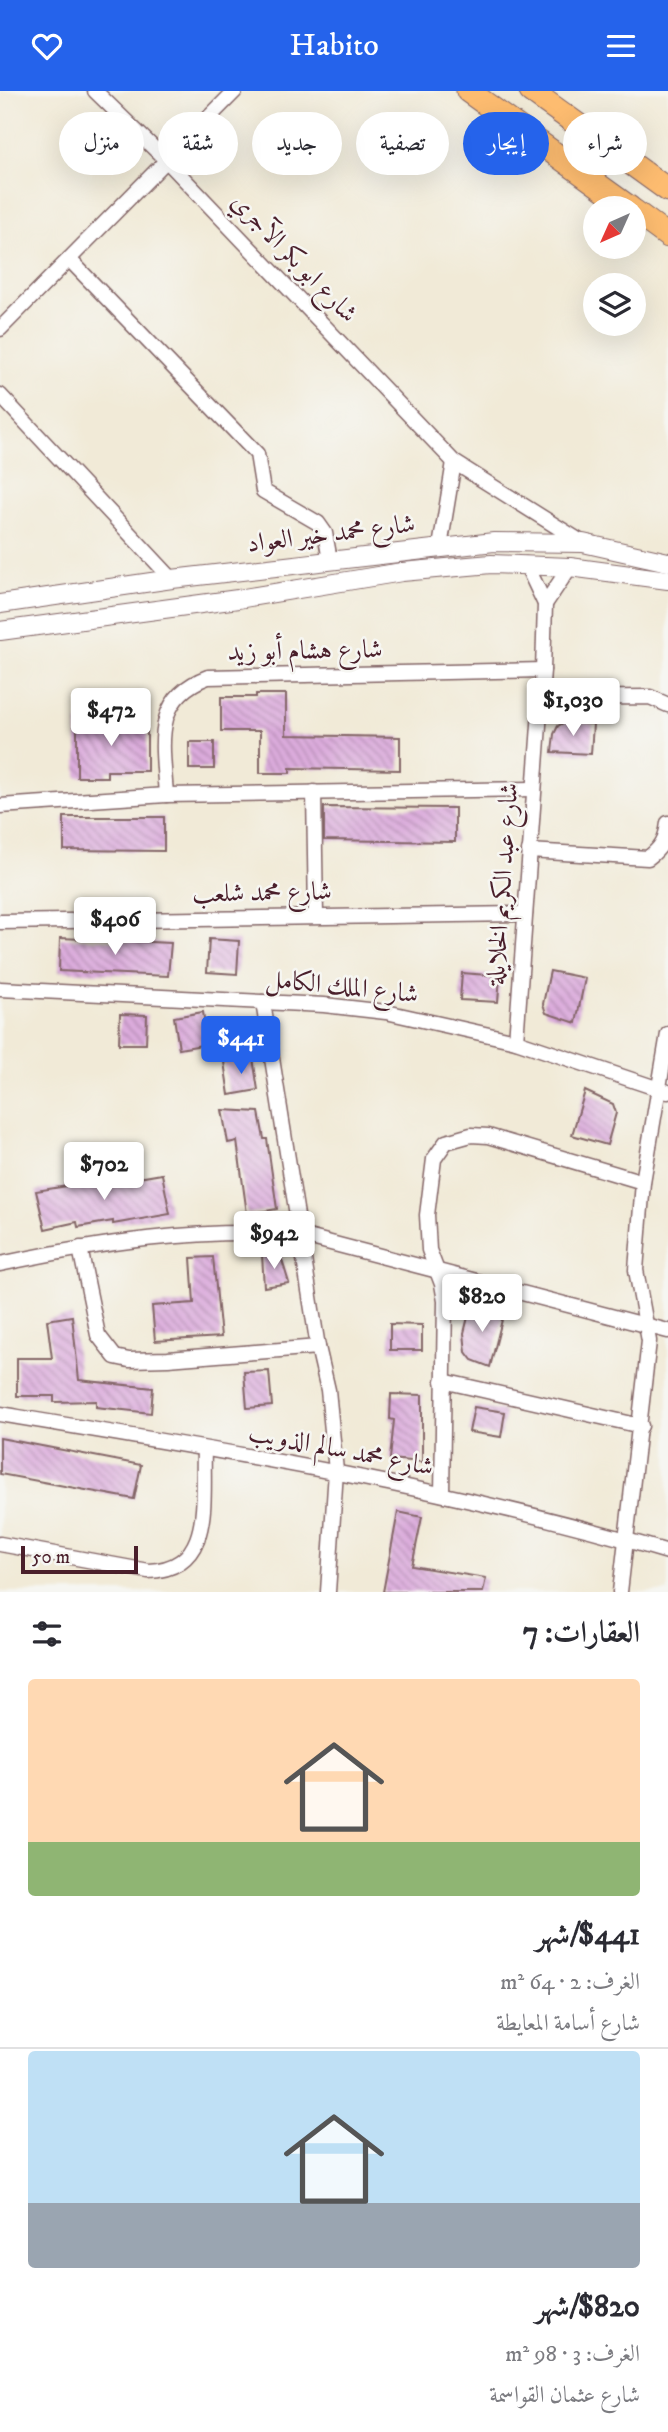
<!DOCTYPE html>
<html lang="ar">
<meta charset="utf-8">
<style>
body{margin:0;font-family:"IM FELL DW Pica",Amiri,serif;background:#f2f2f3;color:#2b2b33;direction:rtl;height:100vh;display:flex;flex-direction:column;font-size:26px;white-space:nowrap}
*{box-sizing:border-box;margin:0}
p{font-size:23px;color:#7c7c81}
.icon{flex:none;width:38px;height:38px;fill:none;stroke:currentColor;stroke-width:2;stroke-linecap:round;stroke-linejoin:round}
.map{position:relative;height:1501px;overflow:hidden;direction:ltr}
.details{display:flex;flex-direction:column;background:#fff;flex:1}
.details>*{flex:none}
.banner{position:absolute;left:21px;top:21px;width:626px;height:63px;direction:rtl;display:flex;gap:14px}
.needle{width:46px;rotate:225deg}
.buttons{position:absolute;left:583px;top:105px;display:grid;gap:14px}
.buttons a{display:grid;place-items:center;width:63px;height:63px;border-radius:50%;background:#fff;box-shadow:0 7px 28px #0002;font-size:35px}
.scale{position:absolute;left:21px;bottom:18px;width:117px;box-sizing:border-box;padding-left:7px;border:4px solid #4a1f2b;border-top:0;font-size:19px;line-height:24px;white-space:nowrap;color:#4a1f2b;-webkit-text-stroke:5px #f6f6f2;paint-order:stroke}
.price{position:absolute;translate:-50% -60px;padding:0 16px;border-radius:7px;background:#fff;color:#222;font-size:23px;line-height:46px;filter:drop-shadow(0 2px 4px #0008)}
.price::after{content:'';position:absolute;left:50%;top:42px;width:21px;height:16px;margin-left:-10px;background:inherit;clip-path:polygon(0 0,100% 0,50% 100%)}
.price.selected{background:#2563eb;color:#fff}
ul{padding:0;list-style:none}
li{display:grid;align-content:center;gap:14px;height:371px;padding:0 28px}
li+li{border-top:2px solid #e1e1e2}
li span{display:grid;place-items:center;height:217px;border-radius:7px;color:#555}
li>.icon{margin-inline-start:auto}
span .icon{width:126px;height:126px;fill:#fffc;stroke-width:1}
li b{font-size:30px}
h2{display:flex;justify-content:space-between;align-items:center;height:84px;padding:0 28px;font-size:30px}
.chip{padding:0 24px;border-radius:32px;background:#fff;box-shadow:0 7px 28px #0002;font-size:24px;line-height:63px}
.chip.selected{background:#2563eb;color:#fff}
header{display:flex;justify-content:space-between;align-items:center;height:91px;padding:0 28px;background:#2563eb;color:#fff;font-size:32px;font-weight:600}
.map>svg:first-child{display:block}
.building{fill:url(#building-back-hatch)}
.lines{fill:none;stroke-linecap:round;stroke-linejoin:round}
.minor-casing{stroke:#846667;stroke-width:17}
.tertiary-casing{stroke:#846667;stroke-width:20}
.trunk-casing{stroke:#846667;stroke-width:25}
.minor{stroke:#fff;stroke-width:14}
.tertiary{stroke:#fff;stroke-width:18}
.trunk{stroke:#fdbc70;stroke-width:23}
.labels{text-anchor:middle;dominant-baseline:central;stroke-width:5;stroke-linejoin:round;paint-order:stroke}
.street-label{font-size:26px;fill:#4a1f2b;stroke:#f6f6f2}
</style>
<header><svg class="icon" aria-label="menu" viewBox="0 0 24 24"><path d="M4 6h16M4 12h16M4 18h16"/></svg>Habito<svg class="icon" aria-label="heart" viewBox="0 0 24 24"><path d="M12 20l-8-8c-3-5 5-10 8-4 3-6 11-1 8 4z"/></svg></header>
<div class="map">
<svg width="668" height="1501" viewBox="0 0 668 1501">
<defs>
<pattern id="building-back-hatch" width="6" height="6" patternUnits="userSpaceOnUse" patternTransform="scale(1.75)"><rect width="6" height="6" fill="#dbabdc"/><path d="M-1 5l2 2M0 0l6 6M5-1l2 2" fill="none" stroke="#b48bb3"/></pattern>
</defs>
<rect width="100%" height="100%" fill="#f6f6f2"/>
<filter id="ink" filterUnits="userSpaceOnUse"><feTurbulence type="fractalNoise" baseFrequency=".0143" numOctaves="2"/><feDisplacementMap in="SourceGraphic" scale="14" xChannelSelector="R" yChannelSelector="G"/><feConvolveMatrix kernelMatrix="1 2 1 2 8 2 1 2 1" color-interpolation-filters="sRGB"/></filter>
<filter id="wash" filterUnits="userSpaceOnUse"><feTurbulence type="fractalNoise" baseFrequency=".00686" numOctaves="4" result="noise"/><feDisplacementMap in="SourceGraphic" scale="28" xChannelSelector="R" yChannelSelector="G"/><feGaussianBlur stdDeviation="1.57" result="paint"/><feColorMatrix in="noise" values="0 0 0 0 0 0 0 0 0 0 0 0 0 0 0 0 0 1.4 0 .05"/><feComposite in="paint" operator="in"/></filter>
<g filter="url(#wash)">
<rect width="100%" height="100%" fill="#f1ead7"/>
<g id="blocks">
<g class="building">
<path d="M256,603H286V644L400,646V679L290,677V682H260V640H221V606H256Z"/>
<path d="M77,631H147V680H107V686H77Z"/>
<path d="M565,631L593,633L591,663L552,661L554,643L558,635Z"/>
<rect x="189" y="651" width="25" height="27"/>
<path d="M324,716L455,717V751L324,749Z"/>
<path d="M64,726H164V760L64,759Z"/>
<path d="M60,847L171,852L168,885L59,880Z"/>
<path d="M209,848L239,850L237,883L207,881Z"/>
<path d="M550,880L585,887L576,932L546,922L543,913Z"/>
<path d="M462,882L500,885L498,911L460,909Z"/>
<path d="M203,921L208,953L179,958L174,926Z"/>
<path d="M120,923L147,924L146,953H119Z"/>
<path d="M253,967L258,999L229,1004L224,971Z"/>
<path d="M585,1000L613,1013L616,1022L607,1054L572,1044Z"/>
<path d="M222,1019L259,1021L264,1048H267L277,1118L247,1123L237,1050L228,1052Z"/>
<path d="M162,1083L170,1123L113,1133V1130L78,1136L77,1131L45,1138L36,1100L92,1091V1095Z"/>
<path d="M262,1164L281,1166L289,1192L264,1196Z"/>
<path d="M213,1166L221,1246L155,1250L152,1215L194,1212L191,1167Z"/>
<path d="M475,1215L504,1221L490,1276L472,1269L466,1261L464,1242L470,1218Z"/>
<path d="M72,1225L79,1289L153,1297L151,1322L96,1316V1310L54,1311V1305H17V1267H52L47,1229Z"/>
<path d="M390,1233L422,1234V1259H390Z"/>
<path d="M269,1280L272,1315L247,1317L244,1281Z"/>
<path d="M391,1303L422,1304V1371L390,1368L394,1329L390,1328Z"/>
<path d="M474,1316L505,1321L501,1346L469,1341Z"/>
<path d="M0,1347L141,1374L134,1408L0,1383Z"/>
<path d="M398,1421L422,1426L412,1475L486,1487L483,1501H383Z"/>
</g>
</g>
</g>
<g filter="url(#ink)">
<use href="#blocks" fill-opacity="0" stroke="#846667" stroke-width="2"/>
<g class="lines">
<g class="minor-casing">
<g id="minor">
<path d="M95,0L165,68L454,371L583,452"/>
<path d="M69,168L257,363L263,400L318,432L325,442L330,469"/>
<path d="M0,238L235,0"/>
<path d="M0,304L172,488"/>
<path d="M440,456L454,371"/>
<path d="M545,513L570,476"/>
<path d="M540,607L650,606L668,614"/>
<path d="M314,701L316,825"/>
<path d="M166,704C163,655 151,607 208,586L543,579"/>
<path d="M0,715L166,704L533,698"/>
<path d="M529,760L648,767C661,757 666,749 668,732"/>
<path d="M0,831L525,823"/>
<path d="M0,898L324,914L386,921L516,950L668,1001"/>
<path d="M263,911L318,1256L328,1299L336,1380L328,1501"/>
<path d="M516,950L543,579L545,513L526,473"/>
<path d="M80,1157L98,1244L115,1266L129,1269L168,1268L318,1256"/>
<path d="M0,1173C99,1152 199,1136 300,1144L668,1240"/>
<path d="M443,1290L641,1335"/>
<path d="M0,1323C225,1360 449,1396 668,1461"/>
<path d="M442,1403L445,1210L442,1193L429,1159L427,1124L434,1068L446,1051L471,1044L488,1045L643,1091"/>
<path d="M0,1453L148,1480C215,1478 202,1408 204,1359"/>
<path d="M620,1501L649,1250L636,1179L643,1091L668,943"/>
</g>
</g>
<g class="tertiary-casing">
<g id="tertiary">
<path d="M0,513L172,488L494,451L583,452L668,471"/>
<path d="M0,540L238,508L402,481L491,473L570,476L668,489"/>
</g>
</g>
<g class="trunk-casing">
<g id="trunk">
<path d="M468,0L630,117"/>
<path d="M531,0L668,99"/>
<path d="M634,120L668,145"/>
</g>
</g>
<use href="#minor" class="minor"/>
<use href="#tertiary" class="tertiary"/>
<use href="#trunk" class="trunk"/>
</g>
</g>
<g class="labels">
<g class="street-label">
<text transform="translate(294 167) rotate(46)">شارع ابو بكر الآجري</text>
<text transform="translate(331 443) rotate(-7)">شارع محمد خير العواد</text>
<text transform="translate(305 560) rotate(-1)">شارع هشام أبو زيد</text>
<text transform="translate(503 793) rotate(-86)">شارع عبد الكريم الخلايلة</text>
<text transform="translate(262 802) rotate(-1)">شارع محمد شلعب</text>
<text transform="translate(342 896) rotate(6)">شارع الملك الكامل</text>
<text transform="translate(341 1359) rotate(11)">شارع محمد سالم الذويب</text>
</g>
</g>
</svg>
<div class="buttons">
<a><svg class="needle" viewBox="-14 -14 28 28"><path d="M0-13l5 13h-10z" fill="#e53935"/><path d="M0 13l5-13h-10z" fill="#7c7c81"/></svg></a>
<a><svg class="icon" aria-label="layers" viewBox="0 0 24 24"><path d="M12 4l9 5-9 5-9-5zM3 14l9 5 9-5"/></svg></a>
</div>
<div class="scale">50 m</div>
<b class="price" style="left:573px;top:647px">$1,030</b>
<b class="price" style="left:111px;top:657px">$472</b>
<b class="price" style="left:115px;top:866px">$406</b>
<b class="price selected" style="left:241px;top:985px">$441</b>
<b class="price" style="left:104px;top:1111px">$702</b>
<b class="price" style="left:274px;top:1180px">$942</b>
<b class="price" style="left:482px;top:1243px">$820</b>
<div class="banner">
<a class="chip">شراء</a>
<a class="chip selected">إيجار</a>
<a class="chip">تصفية</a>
<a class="chip">جديد</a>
<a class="chip">شقة</a>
<a class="chip">منزل</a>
</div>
</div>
<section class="details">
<h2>العقارات: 7<svg class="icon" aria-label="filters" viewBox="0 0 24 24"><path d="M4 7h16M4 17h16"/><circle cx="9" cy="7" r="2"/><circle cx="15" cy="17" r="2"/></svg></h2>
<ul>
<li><span style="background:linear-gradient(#ffd9b3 75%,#8fb573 0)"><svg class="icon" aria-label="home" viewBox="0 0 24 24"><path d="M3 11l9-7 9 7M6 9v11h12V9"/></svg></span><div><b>$441/شهر</b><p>الغرف: 2 · 64 m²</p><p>شارع أسامة المعايطة</p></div></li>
<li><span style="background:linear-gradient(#bfe0f5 70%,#9aa5b1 0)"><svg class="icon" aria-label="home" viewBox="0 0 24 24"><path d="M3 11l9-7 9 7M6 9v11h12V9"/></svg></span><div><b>$820/شهر</b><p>الغرف: 3 · 98 m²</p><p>شارع عثمان القواسمة</p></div></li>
</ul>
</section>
